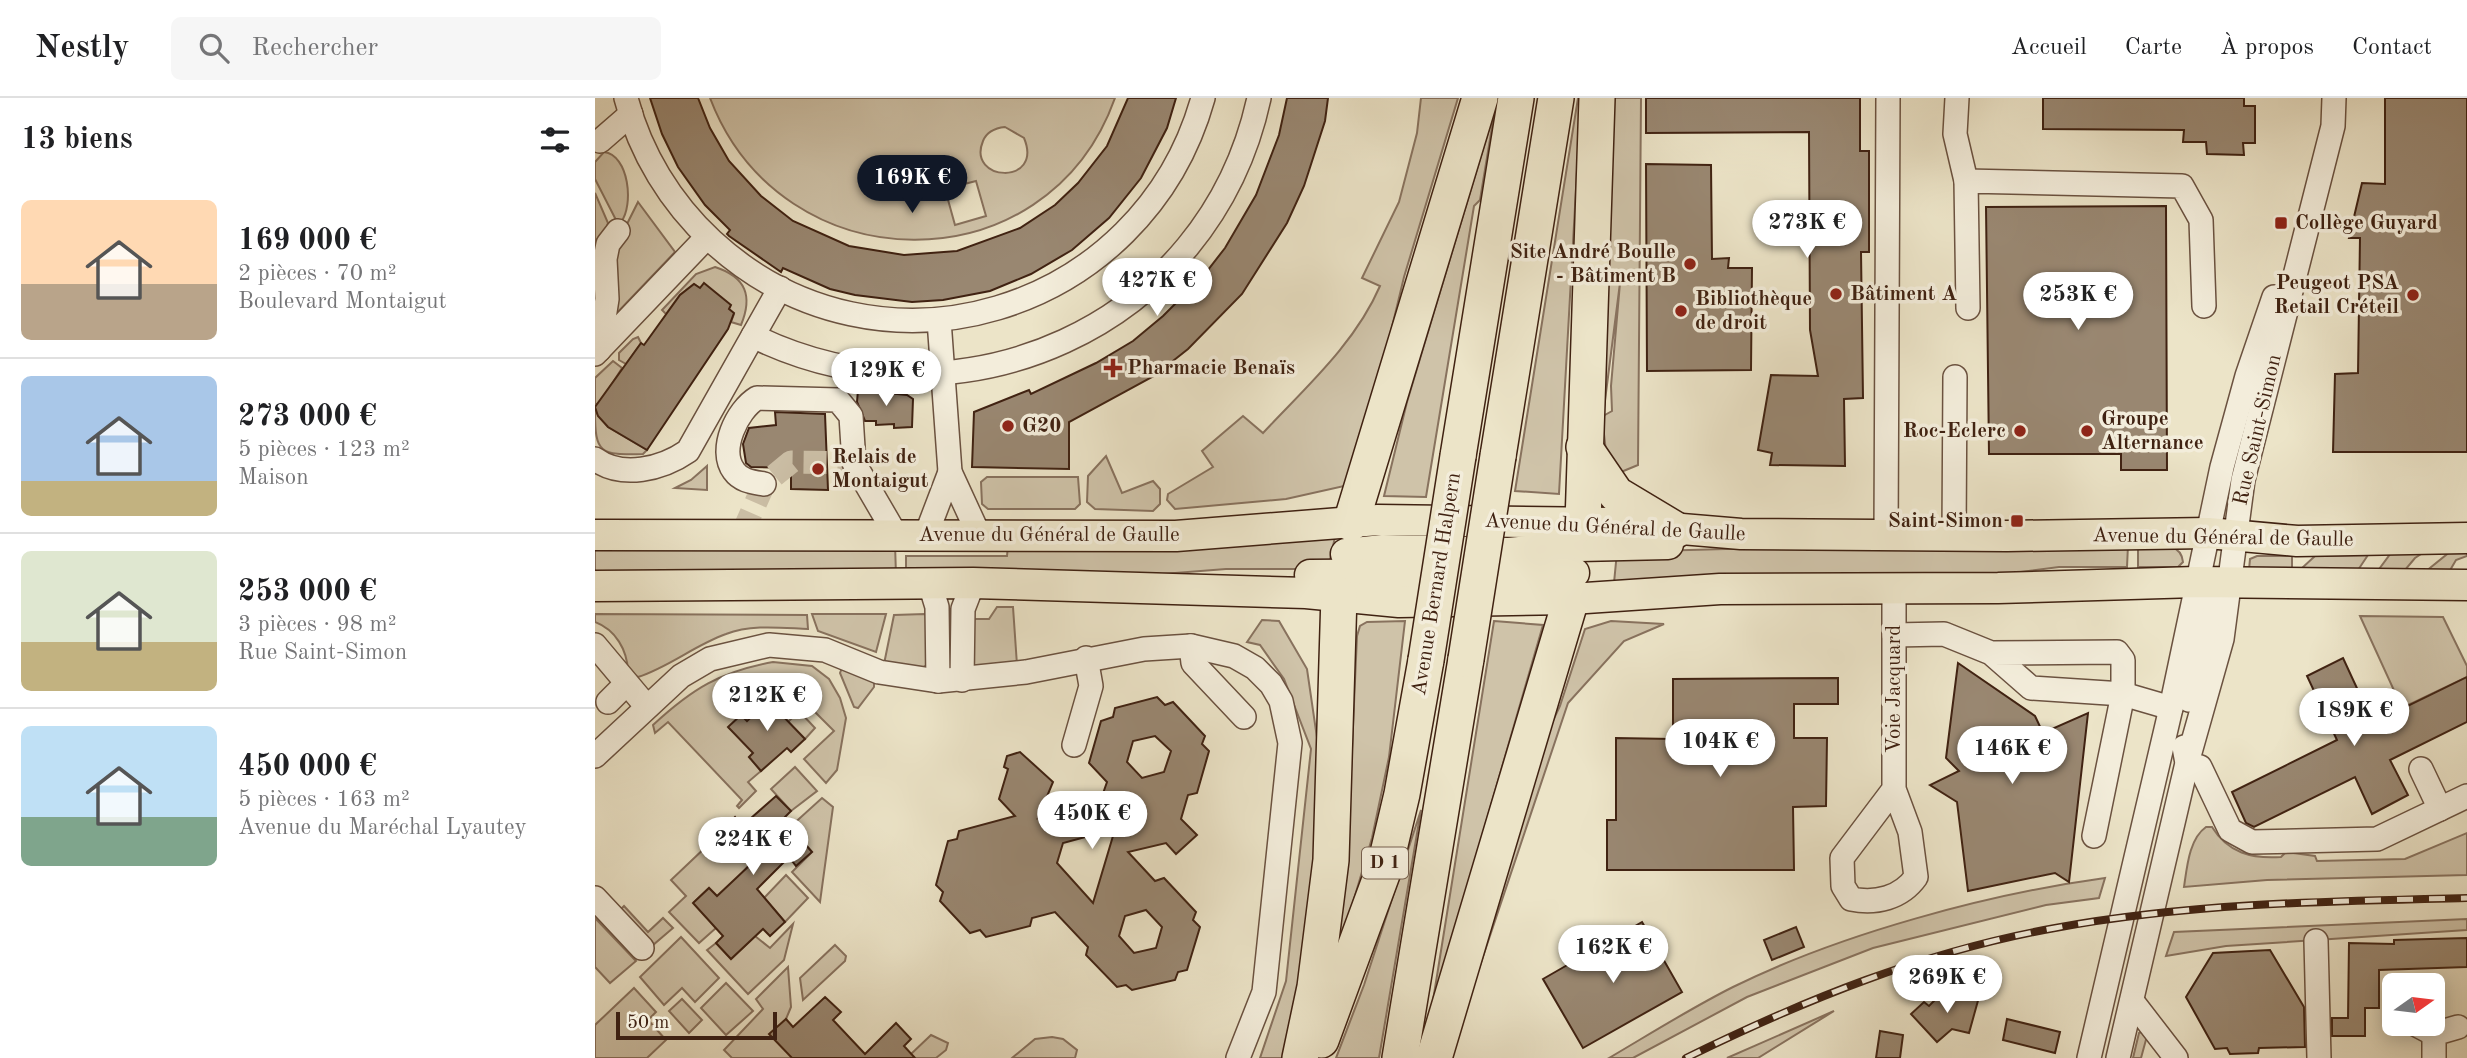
<!DOCTYPE html>
<html lang="fr">
<meta charset="utf-8">
<style>
body{margin:0;font-family:"Old Standard TT",serif;background:#f6f6f6;color:#202124;height:100vh;display:flex;flex-direction:column;font-size:26px;white-space:nowrap}
*{box-sizing:border-box;margin:0}
p{font-size:23px;color:#757577}
.icon{flex:none;width:38px;height:38px;fill:none;stroke:currentColor;stroke-width:2;stroke-linecap:round;stroke-linejoin:round}
.map{position:relative;flex:1;overflow:hidden}
.sheet{display:flex;flex-direction:column;background:#fff;width:595px}
.sheet>*{flex:none}
.needle{width:46px;rotate:76deg}
.buttons{position:absolute;left:1787px;top:875px;display:grid;gap:14px}
.buttons a{display:grid;place-items:center;width:63px;height:63px;border-radius:10px;background:#fff;box-shadow:0 4px 18px #0003;font-size:35px}
.scale{position:absolute;left:21px;bottom:18px;width:161px;box-sizing:border-box;padding-left:7px;border:4px solid #402212;border-top:0;font-size:19px;line-height:24px;white-space:nowrap;color:#402212;-webkit-text-stroke:5px #f3eddb;paint-order:stroke}
.price{position:absolute;translate:-50% -60px;padding:0 16px;border-radius:24px;background:#fff;color:#222;font-size:23px;line-height:46px;filter:drop-shadow(0 2px 4px #0008)}
.price::after{content:'';position:absolute;left:50%;top:42px;width:21px;height:16px;margin-left:-10px;background:inherit;clip-path:polygon(0 0,100% 0,50% 100%)}
.price.on{background:#111827;color:#fff}
ul{padding:0;list-style:none}
li{display:flex;align-items:center;gap:21px;height:175px;padding:0 21px}
li+li{border-top:2px solid #e0e0e0}
li span{display:grid;place-items:center;flex:none;width:196px;height:140px;border-radius:10px;color:#555}
li>.icon{margin-inline-start:auto}
span .icon{width:84px;height:84px;fill:#fffc;stroke-width:1}
li b{font-size:30px}
h2{display:flex;justify-content:space-between;align-items:center;height:84px;padding:0 21px;font-size:30px}
header{display:flex;align-items:center;gap:42px;box-sizing:border-box;height:98px;padding:0 35px;background:#fff;border-bottom:2px solid #e0e0e0}
header strong{font-size:33px}
nav{display:flex;gap:38px;margin-inline-start:auto;font-size:24px}
.search{width:490px;height:63px;background:#f6f6f6;display:flex;align-items:center;gap:18px;box-sizing:border-box;padding:0 24px;border-radius:10px;color:#757577;font-size:26px}
main{display:flex;flex:1;min-height:0}
.map>svg:first-child{display:block}
.green{fill:#cfc3a9;stroke:#88725e;stroke-width:2;fill-rule:evenodd}
.building{fill:#998771;stroke:#402212;stroke-width:2;fill-rule:evenodd}
.lines{fill:none;stroke-linecap:round;stroke-linejoin:round}
.minor-tunnel{stroke:#cabda4;stroke-width:23;stroke-dasharray:23 11;stroke-linecap:butt}
.minor-casing{stroke:#6b5240;stroke-width:26}
.major-casing{stroke:#402212;stroke-width:33}
.highway-casing{stroke:#402212;stroke-width:38}
.minor{stroke:#f3eddb;stroke-width:23}
.major{stroke:#ece4c8;stroke-width:30}
.highway{stroke:#ece4c8;stroke-width:35}
.rail-casing{stroke:#402212;stroke-width:8}
.rail{stroke:#f3eddb;stroke-width:5;stroke-dasharray:16;stroke-linecap:butt}
.highway-bridge-casing{stroke:#402212;stroke-width:38;stroke-linecap:butt}
.highway-bridge{stroke:#ece4c8;stroke-width:35}
.poi-dot{fill:#8f2418;stroke:#f3eddb;stroke-width:2.5}
.labels{text-anchor:middle;dominant-baseline:central;stroke-width:7;stroke-linejoin:round;paint-order:stroke}
.shield{fill:#f3eddb;stroke:#765f4e;stroke-width:2}
.shield-label{font-size:19px;font-weight:bold;fill:#402212}
.poi-label{font-size:21px;font-weight:bold;fill:#402212;stroke:#f3eddb;text-anchor:start}
.street-label{font-size:21px;fill:#402212;stroke:#f3eddb}
</style>
<header>
<strong>Nestly</strong>
<div class="search"><svg class="icon" aria-label="search" viewBox="0 0 24 24"><circle cx="10" cy="10" r="6"/><path d="M15 15l6 6"/></svg>Rechercher</div>
<nav><a>Accueil</a><a>Carte</a><a>À propos</a><a>Contact</a></nav>
</header>
<main>
<section class="sheet">
<h2>13 biens<svg class="icon" aria-label="filters" viewBox="0 0 24 24"><path d="M4 7h16M4 17h16"/><circle cx="9" cy="7" r="2"/><circle cx="15" cy="17" r="2"/></svg></h2>
<ul>
<li><span style="background:linear-gradient(#ffd9b3 60%,#b9a48a 0)"><svg class="icon" aria-label="home" viewBox="0 0 24 24"><path d="M3 11l9-7 9 7M6 9v11h12V9"/></svg></span><div><b>169 000 €</b><p>2 pièces · 70 m²</p><p>Boulevard Montaigut</p></div></li>
<li><span style="background:linear-gradient(#a9c7e8 75%,#c2b280 0)"><svg class="icon" aria-label="home" viewBox="0 0 24 24"><path d="M3 11l9-7 9 7M6 9v11h12V9"/></svg></span><div><b>273 000 €</b><p>5 pièces · 123 m²</p><p>Maison</p></div></li>
<li><span style="background:linear-gradient(#dfe7d0 65%,#c2b280 0)"><svg class="icon" aria-label="home" viewBox="0 0 24 24"><path d="M3 11l9-7 9 7M6 9v11h12V9"/></svg></span><div><b>253 000 €</b><p>3 pièces · 98 m²</p><p>Rue Saint-Simon</p></div></li>
<li><span style="background:linear-gradient(#bfe0f5 65%,#7fa58c 0)"><svg class="icon" aria-label="home" viewBox="0 0 24 24"><path d="M3 11l9-7 9 7M6 9v11h12V9"/></svg></span><div><b>450 000 €</b><p>5 pièces · 163 m²</p><p>Avenue du Maréchal Lyautey</p></div></li>
</ul>
</section>
<div class="map">
<svg width="1872" height="960" viewBox="0 0 1872 960">
<rect width="100%" height="100%" fill="#ece4c8"/>
<filter id="stains"><feTurbulence type="fractalNoise" baseFrequency=".00286" numOctaves="4"/><feColorMatrix values="0 0 0 0 .2 0 0 0 0 .09 0 0 0 0 .02 0 0 0 .5 -.17"/></filter>
<radialGradient id="worn" r=".72"><stop offset=".6" stop-color="#630" stop-opacity="0"/><stop offset="1" stop-color="#630" stop-opacity=".3"/></radialGradient>
<g class="green">
<path d="M115,0H520C452,191 186,187 115,0ZM410,29L429,40C449,88 371,84 388,43C392,33 400,30 410,29ZM381,83L391,118L360,127L350,91Z"/>
<path d="M826,0H863L809,179L772,333L755,390L749,388L691,401L580,411L572,402L573,396L618,369L607,353L648,318L668,335C710,290 760,246 785,188L767,180L804,104L822,35Z"/>
<path d="M983,0L986,1L964,396L920,393Z"/>
<path d="M1010,0H1046L1043,367L1026,374L1012,362L1007,319ZM1025,185L1016,288L1017,313L1008,318Z"/>
<path d="M900,11L885,102L879,108L831,399L789,398L812,304Z"/>
<path d="M9,54C34,57 39,107 26,124L21,122L0,81V64Z"/>
<path d="M0,95L13,125L0,166Z"/>
<path d="M43,104L80,154L19,218L17,156Z"/>
<path d="M120,169C151,179 158,198 146,227L136,224L139,216L109,186L105,190L99,186L85,197L71,216L67,212L101,176Z"/>
<path d="M43,239L46,245L31,266L24,262V255L38,241Z"/>
<path d="M18,263L27,270L3,308L0,305V280Z"/>
<path d="M0,313L13,329L52,352L48,356C5,357 0,356 0,313Z"/>
<path d="M511,358L527,395L558,383L565,391V406L558,413L500,411L492,404L493,378Z"/>
<path d="M112,368V392L80,390L96,382Z"/>
<path d="M392,379H483L485,406L480,411H393L387,406L386,384Z"/>
<path d="M740,439L733,471H631L542,478L311,477V458H412L413,447Z"/>
<path d="M0,445L300,446L301,477H0Z"/>
<path d="M1270,447H1533L1532,469H1464L1411,476L1019,485L1022,454Z"/>
<path d="M1543,447C1559,448 1586,442 1588,464L1583,469H1543Z"/>
<path d="M1837,449L1820,460L1805,478H1779L1796,455Z"/>
<path d="M1872,449V458L1861,462L1854,474H1830L1856,453Z"/>
<path d="M1773,457L1759,478L1707,470L1720,458Z"/>
<path d="M1662,458H1697V478L1654,472L1655,461Z"/>
<path d="M402,509H418L422,567L379,568L375,564L372,521H394Z"/>
<path d="M0,516L212,517L213,531C187,530 157,526 131,536C100,547 74,569 43,579L33,573C32,552 21,532 0,524Z"/>
<path d="M217,516H291L281,554L223,533Z"/>
<path d="M330,516L335,518L333,566L324,572L289,566L299,517Z"/>
<path d="M1765,518L1848,519L1872,568V579L1807,610Z"/>
<path d="M667,522L684,523L712,571L727,674L721,823L689,960H665L691,883L716,651L689,581L665,547L652,544Z"/>
<path d="M810,523L794,659L777,740L741,862L752,764L762,538L765,528L772,524Z"/>
<path d="M899,523L948,527L836,915Z"/>
<path d="M1016,523L1069,526L1029,543L973,605L854,960L946,648L965,608L990,531Z"/>
<path d="M178,564L217,568L234,581L245,600L251,620L242,672L231,685L209,661L239,633L203,597L191,610L179,597L153,624L146,617L134,630L160,653L154,659L166,673L153,684L161,693L144,710L142,708L147,702L73,624L60,635L58,627C98,590 125,574 178,564Z"/>
<path d="M247,570L279,584V589L263,610L259,609L245,575Z"/>
<path d="M204,613L220,630L210,641L193,624Z"/>
<path d="M200,669L222,693L196,713L176,691Z"/>
<path d="M227,700L238,709L225,804L197,774L217,754L195,729Z"/>
<path d="M826,712L784,960H741L769,887Z"/>
<path d="M121,728L147,758L157,764L124,800L114,790L99,804L121,830L104,845L74,814L91,798L76,782L115,745L110,738Z"/>
<path d="M1611,729H1617C1633,755 1657,761 1686,759L1691,754L1720,758L1722,763L1810,761L1872,735V777L1672,782L1589,789C1592,769 1594,741 1611,729Z"/>
<path d="M191,777L213,800L190,824L169,800Z"/>
<path d="M1510,780L1504,800L1451,807L1278,850L1152,899L1038,960H1014C1055,936 1096,910 1138,889C1245,836 1393,796 1510,780Z"/>
<path d="M29,808L53,834L68,820L78,830L58,847L25,812Z"/>
<path d="M0,820L41,863L15,885L0,869Z"/>
<path d="M1872,821V832L1631,848L1571,858L1579,834Z"/>
<path d="M198,826L189,862L153,896L112,852L121,845L136,861L160,838L175,850Z"/>
<path d="M86,839L124,880L100,904L87,890L69,907L45,879Z"/>
<path d="M240,847L251,858L250,863L208,902L205,880Z"/>
<path d="M193,869L196,909L191,921L197,960H137L129,952L168,911L161,901Z"/>
<path d="M131,885L158,913L131,937L106,910Z"/>
<path d="M39,890L61,914L53,922L71,942L52,960H0V927Z"/>
<path d="M87,901L107,922L94,935L74,913Z"/>
<path d="M1239,913L1163,960H1132Z"/>
<path d="M1549,933L1552,938L1546,960H1538L1544,935Z"/>
<path d="M336,937L353,945L351,952L341,960H320L316,956Z"/>
<path d="M457,939L468,941L482,952L480,960H417L440,941Z"/>
</g>
<g class="building">
<path d="M55,0H103L115,30L134,63L166,98L198,123L254,148L309,157L362,153L425,130L460,107L483,85L512,48L533,0H581L572,30L546,80L514,120L477,152L436,176L395,193L348,202L317,204L260,197L235,191L188,170L186,174L134,138L132,136L135,132L110,107L83,69L67,36Z"/>
<path d="M692,0H733L730,23L709,88L692,125L647,196L593,251L559,278L474,324V371L377,369L379,314L434,292L436,296L501,265L538,243L568,218L609,177L630,150L661,97L684,37Z"/>
<path d="M1051,0H1265V53H1274V154H1266L1268,300L1249,301L1250,368L1175,367L1177,355L1163,352L1176,277L1223,278L1215,232L1214,34L1051,35Z"/>
<path d="M1448,0H1649V8H1660V45H1648L1649,57L1612,56L1611,44H1588L1589,32L1448,31Z"/>
<path d="M1790,0H1872V354H1738L1740,276L1763,275L1765,140H1754L1767,85L1790,86Z"/>
<path d="M1051,66L1116,67L1117,161L1134,160L1133,170H1157L1156,272L1052,273Z"/>
<path d="M1571,108L1572,372H1526V356H1394L1391,109Z"/>
<path d="M109,185L136,207L134,211L139,215L133,231L52,352L13,329L3,318L0,309L46,245L49,247L85,197L99,186L105,190Z"/>
<path d="M263,292L312,297L318,301L317,329L299,330V326L281,327V323H270L262,304Z"/>
<path d="M180,314L230,316L233,392L196,391V370L156,369L151,365L148,346L154,330L181,327Z"/>
<path d="M1748,560L1778,625L1872,579V624L1795,662L1813,697L1777,716L1760,679L1659,729L1651,725L1637,694L1742,642L1712,578Z"/>
<path d="M1363,565L1440,618L1448,635L1493,615L1474,784L1460,775L1373,793L1362,704L1335,687L1364,673L1351,660Z"/>
<path d="M1243,580V606H1199V640H1232L1231,708L1198,709L1199,772H1012V722H1021V640L1078,641V581Z"/>
<path d="M179,597L191,610L185,615L210,641L196,654L192,650L166,673L154,659L158,655L133,629L146,617L152,623Z"/>
<path d="M562,599L570,607L578,604L610,638L607,646L614,653L602,695L593,697L586,721L602,737L581,756L571,745L533,754L560,783L569,780L601,814L598,822L605,829L592,872L583,874L580,882L537,892L531,887L522,889L491,857L493,849L460,814L437,820L435,828L391,839L385,832L375,835L345,803L348,794L341,787L353,743L362,741L364,733L420,718L404,701L413,671L409,669L412,658L425,654L458,684L443,720L505,704L512,684L494,665L506,623L518,619L520,610ZM560,638L576,653L569,674L547,680L532,664L538,643ZM520,731L518,738L498,805L462,765L468,745ZM551,812L567,829L561,850L539,855L524,838L530,818Z"/>
<path d="M181,698L196,713L188,721L217,754L201,768L194,759L162,791L190,824L175,838L168,831L136,861L121,845L128,838L98,805L114,790L122,798L155,767L125,734L140,719L147,728Z"/>
<path d="M1047,824L1087,894L988,950L948,881Z"/>
<path d="M1201,829L1209,849L1177,862L1169,842Z"/>
<path d="M1872,840V869L1784,872V910H1770V938H1737V920H1753L1754,845L1799,846V842Z"/>
<path d="M1675,852L1709,909L1710,949L1664,950L1663,955L1635,956L1632,950L1620,951L1591,899L1618,855Z"/>
<path d="M1367,894L1384,899L1374,935L1357,931L1342,944L1316,916L1329,904L1334,908L1347,895L1365,901Z"/>
<path d="M230,899L246,914L238,922L270,956L301,925L316,941L309,948L320,960H197L174,936L191,921L198,929Z"/>
<path d="M1412,921L1465,934L1460,955L1408,942Z"/>
<path d="M1285,933L1308,937L1305,960H1281Z"/>
</g>
<g class="lines">
<path class="minor-tunnel" d="M147,436L169,386L196,364L259,365"/>
<g class="minor-casing">
<g id="minor">
<path d="M31,0C45,55 76,105 117,143C284,297 548,215 608,0"/>
<path d="M1362,0L1360,36L1371,83"/>
<path d="M1739,0L1738,28L1648,382L1627,541L1592,665L1605,669L1635,732L1657,744L1782,741L1872,698"/>
<path d="M5,43L36,16"/>
<path d="M1373,210L1371,83L1587,88L1606,122L1609,208"/>
<path d="M344,222L355,374L384,437"/>
<path d="M158,238C364,339 614,230 664,0"/>
<path d="M4,252L12,201L10,161L13,146L23,133"/>
<path d="M0,256L112,139"/>
<path d="M0,361C27,381 67,371 93,353L185,190"/>
<path d="M169,386C158,384 146,383 139,373C123,352 142,312 162,300L243,302L256,318L259,365L301,437"/>
<path d="M331,437L355,374"/>
<path d="M1291,438L1293,0"/>
<path d="M1359,438L1360,279"/>
<path d="M335,486L342,509L343,583"/>
<path d="M1299,491V691L1315,734L1321,779C1306,800 1281,806 1256,801L1248,788L1247,760L1299,691"/>
<path d="M1299,537L1349,536L1396,555L1436,590L1528,596V562L1522,554L1396,555"/>
<path d="M0,547L52,609"/>
<path d="M596,548L598,565L649,619"/>
<path d="M367,582L368,511L378,485"/>
<path d="M1594,602L1618,500"/>
<path d="M13,604L30,587"/>
<path d="M479,647L496,588L491,560"/>
<path d="M0,658L86,578L115,561L174,547L230,552L284,574L343,583L431,574L549,551L596,548L639,558L660,570L676,586L686,603L695,645L669,894L643,960"/>
<path d="M1826,671L1845,711"/>
<path d="M1499,738L1528,596L1576,610"/>
<path d="M0,800L47,850"/>
<path d="M1721,843L1724,960"/>
<path d="M1537,903L1581,960"/>
<path d="M1820,926L1839,936"/>
<path d="M1494,960L1576,610L1627,369L1652,278L1679,199"/>
<path d="M1523,960L1592,665L1589,649"/>
<path d="M1839,960V936L1863,929"/>
</g>
</g>
<g class="major-casing">
<g id="major">
<path d="M0,437L581,438L783,422L1016,425L1146,436L1412,438L1613,435L1702,443L1872,440"/>
<path d="M751,456L788,452L914,455L984,448L1073,446"/>
<path d="M715,477L979,475"/>
<path d="M0,488L378,485L711,495L804,504L976,501L1125,491L1403,490L1601,484L1872,487"/>
</g>
</g>
<g class="highway-casing">
<g id="highway">
<path d="M989,349L1021,396L1081,432"/>
<path d="M863,358L921,0"/>
<path d="M903,358L961,0"/>
<path d="M756,425L885,0"/>
<path d="M988,425L1002,0"/>
<path d="M726,942L790,768L807,696L831,562"/>
<path d="M705,960L720,889L736,762L744,497"/>
<path d="M805,960L871,561"/>
<path d="M839,960L976,501"/>
</g>
</g>
<use href="#minor" class="minor"/>
<use href="#major" class="major"/>
<use href="#highway" class="highway"/>
<g class="rail-casing">
<path id="rail" d="M1091,960C1209,902 1330,853 1460,830C1595,805 1735,803 1872,800"/>
</g>
<use href="#rail" class="rail"/>
<g class="highway-bridge-casing">
<g id="highway-bridge">
<path d="M871,561L903,358"/>
<path d="M831,562L863,358"/>
</g>
</g>
<use href="#highway-bridge" class="highway-bridge"/>
</g>
<g class="poi-dot">
<rect x="1679" y="118" width="14" height="14" rx="3.5"/>
<circle cx="1095" cy="166" r="7"/>
<circle cx="1241" cy="196" r="7"/>
<circle cx="1818" cy="197" r="7"/>
<circle cx="1086" cy="213" r="7"/>
<path d="M514.5 259.5h7v7h7v7h-7v7h-7v-7h-7v-7h7z"/>
<circle cx="413" cy="328" r="7"/>
<circle cx="1425" cy="333" r="7"/>
<circle cx="1492" cy="333" r="7"/>
<circle cx="223" cy="371" r="7"/>
<rect x="1415" y="416" width="14" height="14" rx="3.5"/>
</g>
<g class="labels">
<rect class="shield" x="767" y="749.5" width="46" height="31" rx="5"/>
<g class="shield-label">
<text x="790" y="765">D 1</text>
</g>
<g class="poi-label">
<text x="1700" y="125">Collège Guyard</text>
<text x="1081" y="154" text-anchor="end">Site André Boulle<tspan x="1081" dy="24">- Bâtiment B</tspan></text>
<text x="1804" y="185" text-anchor="end">Peugeot PSA<tspan x="1804" dy="24">Retail Créteil</tspan></text>
<text x="1255" y="196">Bâtiment A</text>
<text x="1100" y="201">Bibliothèque<tspan x="1100" dy="24">de droit</tspan></text>
<text x="532" y="270">Pharmacie Benaïs</text>
<text x="1506" y="321">Groupe<tspan x="1506" dy="24">Alternance</tspan></text>
<text x="427" y="328">G20</text>
<text x="1411" y="333" text-anchor="end">Roc-Eclerc</text>
<text x="237" y="359">Relais de<tspan x="237" dy="24">Montaigut</tspan></text>
<text x="1408" y="423" text-anchor="end">Saint-Simon</text>
</g>
<g class="street-label">
<text transform="translate(1663 332) rotate(-77)">Rue Saint-Simon</text>
<text transform="translate(1020 430) rotate(3)">Avenue du Général de Gaulle</text>
<text x="454" y="437">Avenue du Général de Gaulle</text>
<text transform="translate(1628 440) rotate(1)">Avenue du Général de Gaulle</text>
<text transform="translate(842 486) rotate(-81)">Avenue Bernard Halpern</text>
<text transform="translate(1299 591) rotate(-90)">Voie Jacquard</text>
</g>
</g>
<rect width="100%" height="100%" filter="url(#stains)"/>
<rect width="100%" height="100%" fill="url(#worn)"/>
</svg>
<div class="buttons">
<a><svg class="needle" viewBox="-14 -14 28 28"><path d="M0-13l5 13h-10z" fill="#e53935"/><path d="M0 13l5-13h-10z" fill="#757577"/></svg></a>
</div>
<div class="scale">50 m</div>
<b class="price on" style="left:317px;top:117px">169K €</b>
<b class="price" style="left:1212px;top:162px">273K €</b>
<b class="price" style="left:562px;top:220px">427K €</b>
<b class="price" style="left:1483px;top:234px">253K €</b>
<b class="price" style="left:291px;top:310px">129K €</b>
<b class="price" style="left:172px;top:635px">212K €</b>
<b class="price" style="left:1759px;top:650px">189K €</b>
<b class="price" style="left:1125px;top:681px">104K €</b>
<b class="price" style="left:1417px;top:688px">146K €</b>
<b class="price" style="left:497px;top:753px">450K €</b>
<b class="price" style="left:158px;top:779px">224K €</b>
<b class="price" style="left:1018px;top:887px">162K €</b>
<b class="price" style="left:1352px;top:917px">269K €</b>
</div>
</main>
